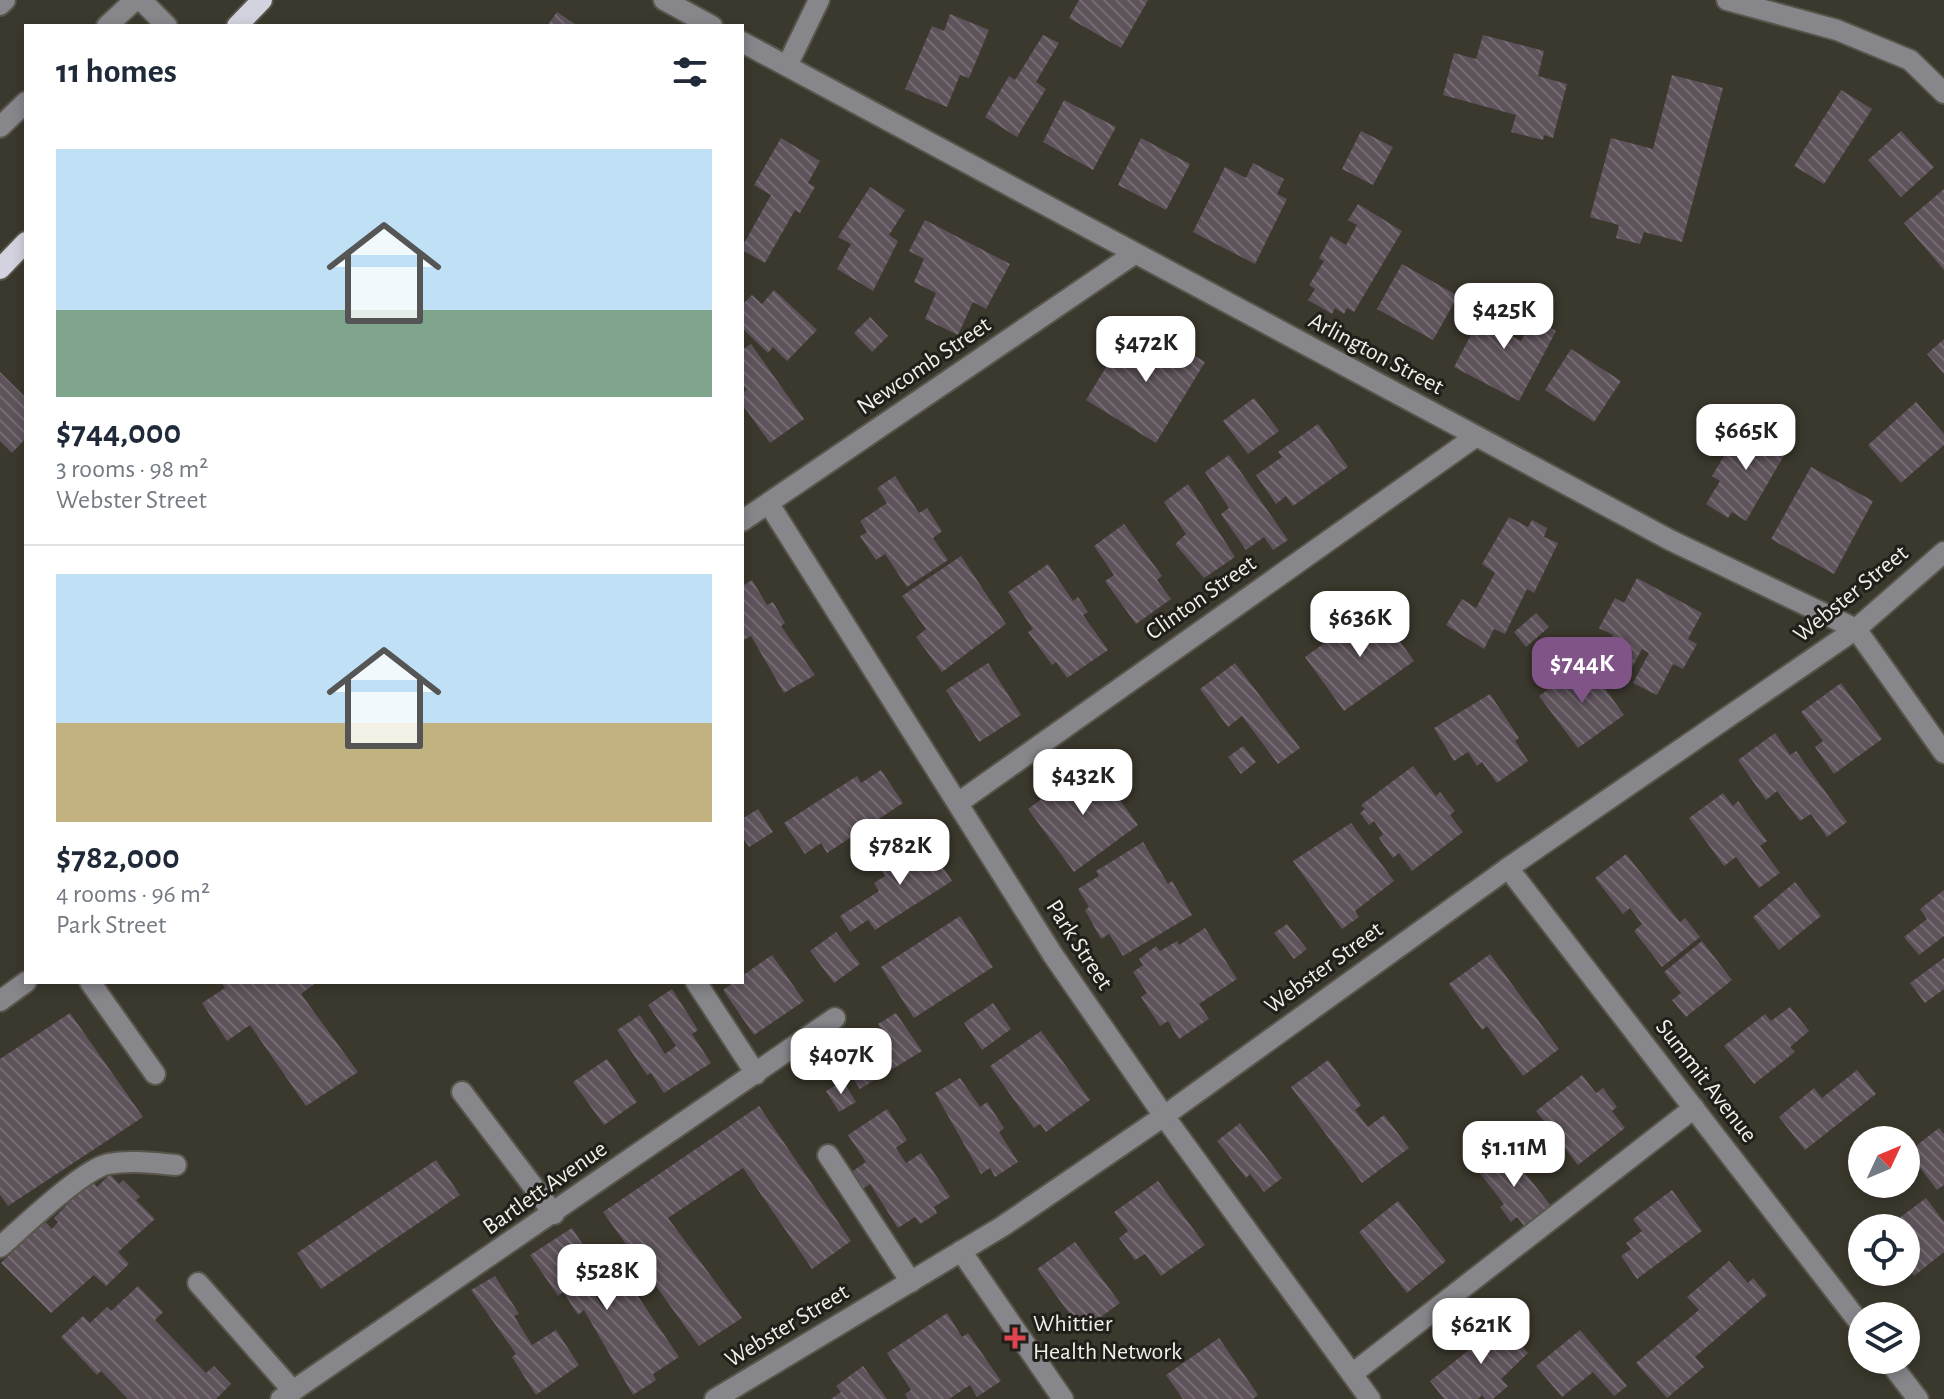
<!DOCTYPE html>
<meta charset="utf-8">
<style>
body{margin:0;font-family:"Alegreya Sans",sans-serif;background:#f2f2f3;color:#1f2937;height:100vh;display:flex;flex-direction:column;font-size:30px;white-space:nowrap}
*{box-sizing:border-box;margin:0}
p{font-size:26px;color:#747a83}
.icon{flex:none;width:44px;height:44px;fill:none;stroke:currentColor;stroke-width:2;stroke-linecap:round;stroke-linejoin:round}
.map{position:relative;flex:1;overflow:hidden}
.sheet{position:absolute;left:24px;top:24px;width:720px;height:960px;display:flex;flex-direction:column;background:#fff;border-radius:0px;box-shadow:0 4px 12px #0003}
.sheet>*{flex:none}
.needle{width:52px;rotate:46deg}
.buttons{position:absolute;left:1848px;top:1126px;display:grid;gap:16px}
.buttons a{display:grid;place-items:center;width:72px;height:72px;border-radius:50%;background:#fff;box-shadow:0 4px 12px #0003;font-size:40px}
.price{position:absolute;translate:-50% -68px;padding:0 18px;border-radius:16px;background:#fff;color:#222;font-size:26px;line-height:52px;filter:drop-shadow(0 2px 4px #0008)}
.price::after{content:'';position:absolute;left:50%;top:48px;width:24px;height:18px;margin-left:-12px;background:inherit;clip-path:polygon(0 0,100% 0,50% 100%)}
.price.current{background:#815488;color:#fff}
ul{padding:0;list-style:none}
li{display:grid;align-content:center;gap:16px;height:424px;padding:0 32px}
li+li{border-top:2px solid #e0e1e3}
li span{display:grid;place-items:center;height:248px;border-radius:0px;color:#555}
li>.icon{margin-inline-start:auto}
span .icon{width:144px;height:144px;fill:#fffc;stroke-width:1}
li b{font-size:34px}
h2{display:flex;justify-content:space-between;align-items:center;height:96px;padding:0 32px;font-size:34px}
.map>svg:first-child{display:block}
.building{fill:url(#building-back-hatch)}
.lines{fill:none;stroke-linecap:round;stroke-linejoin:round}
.minor-casing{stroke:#58554b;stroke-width:24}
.major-casing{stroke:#58554b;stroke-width:24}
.minor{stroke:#86868b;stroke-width:20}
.major{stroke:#d3d3df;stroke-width:20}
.health-dot{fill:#e0444e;stroke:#201f1a;stroke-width:3}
.labels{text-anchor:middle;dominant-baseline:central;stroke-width:6;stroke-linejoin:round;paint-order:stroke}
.street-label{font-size:24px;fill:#f1efe8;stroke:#201f1a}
.poi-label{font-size:24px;fill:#f1efe8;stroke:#201f1a;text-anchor:start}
</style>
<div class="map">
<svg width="1944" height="1399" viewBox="0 0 1944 1399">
<defs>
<pattern id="building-back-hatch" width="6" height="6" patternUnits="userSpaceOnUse" patternTransform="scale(2)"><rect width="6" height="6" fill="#5e535b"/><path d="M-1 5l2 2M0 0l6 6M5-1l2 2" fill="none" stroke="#766c73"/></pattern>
</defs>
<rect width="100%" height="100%" fill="#3b382d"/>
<g class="building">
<path d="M1079,0H1148L1121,48L1069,18Z"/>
<path d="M557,12L578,26H547Z"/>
<path d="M950,14L989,30L969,78L960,75L947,107L905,89L932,26L944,31Z"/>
<path d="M1043,35L1059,43L1036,82L1046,89L1017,137L985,117L1009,76L1015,80Z"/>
<path d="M1483,35L1544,51L1538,76L1567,84L1553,138L1544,135L1543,140L1511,132L1516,115L1443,95L1454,53L1476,59Z"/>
<path d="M1672,75L1723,88L1682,242L1644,232L1640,244L1616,238L1619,225L1590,217L1611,138L1653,149Z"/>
<path d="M1841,90L1872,109L1824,184L1794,166Z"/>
<path d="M1064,100L1116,127L1093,170L1043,142Z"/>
<path d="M1361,131L1393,147L1373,185L1342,169Z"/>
<path d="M1901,131L1934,167L1901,197L1868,160Z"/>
<path d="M781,138L820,161L808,183L815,187L800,213L795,210L765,263L742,250V247L771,195L754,185Z"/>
<path d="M1141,138L1190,164L1166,210L1118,185Z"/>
<path d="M1253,163L1284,179L1277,194L1287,199L1255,264L1193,232L1225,167L1246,178Z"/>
<path d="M870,187L905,210L889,235L898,241L873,291L837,269L851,244L838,237Z"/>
<path d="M1944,189V270L1904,223Z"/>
<path d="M1358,204L1402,231L1354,312L1347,308L1344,314L1335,308L1332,314L1308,300L1315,289L1309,285L1324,261L1319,258L1331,236L1346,245L1357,225L1348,220Z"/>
<path d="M925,220L1010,264L986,309L973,302L958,335L925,319L936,293L914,282L924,259L909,251Z"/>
<path d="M1402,264L1458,296L1433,340L1377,309Z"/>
<path d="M774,290L817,330L787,361L773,347L768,353L742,328V305L752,295L762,304Z"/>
<path d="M1491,297L1517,310L1505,333L1521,341L1533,318L1556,331L1519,401L1454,367Z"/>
<path d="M870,317L888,336L872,352L854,333Z"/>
<path d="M1150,329L1205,362L1156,443L1086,400L1117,349L1125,354L1133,341L1140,346Z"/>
<path d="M1944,339V374L1927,354Z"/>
<path d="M751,344L804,419L770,443L742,404V393L747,390L742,383V350Z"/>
<path d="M1571,349L1621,381L1594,422L1545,390Z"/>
<path d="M0,372L26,398V438L12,453L0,441Z"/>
<path d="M1254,398L1279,431L1248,454L1223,421Z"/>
<path d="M1916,402L1944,434V445L1901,483L1868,445Z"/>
<path d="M1757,419L1782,433L1774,445L1786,452L1746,521L1732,512L1728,518L1706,504L1720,481L1712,476L1733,441L1741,446Z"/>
<path d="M1318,424L1348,467L1293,506L1286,496L1276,504L1256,475L1282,457L1278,452Z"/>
<path d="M1229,455L1288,540L1273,550L1264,537L1246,550L1221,514L1229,508L1205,472Z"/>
<path d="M1811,467L1873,501L1834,574L1771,539Z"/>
<path d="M895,476L919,513L927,508L942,531L933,538L948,560L907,587L885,554L876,560L860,536L867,532L860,521L887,503L877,488Z"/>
<path d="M1188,484L1235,557L1204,578L1175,544L1186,534L1164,502Z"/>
<path d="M1509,517L1528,527L1532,520L1547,528L1544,537L1558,543L1534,593L1527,589L1505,634L1494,629L1484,649L1446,625L1462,599L1476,608L1495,573L1482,564Z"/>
<path d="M1124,524L1162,576L1157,580L1171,599L1136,624L1105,581L1114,575L1094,546Z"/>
<path d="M961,556L1006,624L942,672L916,637L926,629L902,596Z"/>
<path d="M1048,564L1073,601L1078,597L1088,612L1083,615L1108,650L1067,678L1056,662L1052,665L1028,632L1033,629L1008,592Z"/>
<path d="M1637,578L1702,613L1688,639L1697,644L1683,669L1673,664L1657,695L1633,683L1649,653L1642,649L1626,679L1598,664L1613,635L1599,628L1615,598L1624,603Z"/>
<path d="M752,580L767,605L773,602L785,623L781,626L815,675L784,693L751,636L742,641V586Z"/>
<path d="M1375,607L1414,661L1344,711L1305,657Z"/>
<path d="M1536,613L1549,627L1526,647L1514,632Z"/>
<path d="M1586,662L1624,715L1578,748L1539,696Z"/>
<path d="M988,663L1021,715L979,742L946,690Z"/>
<path d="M1235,663L1300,748L1278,764L1242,716L1228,727L1200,689Z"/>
<path d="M1841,683L1882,739L1834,774L1815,747L1823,741L1801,712Z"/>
<path d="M1490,694L1519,738L1515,741L1528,761L1497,783L1482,762L1477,766L1468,752L1454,761L1434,728Z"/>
<path d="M1775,733L1790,755L1796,751L1847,822L1827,837L1811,814L1800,821L1777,791L1766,800L1738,760Z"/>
<path d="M1243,746L1256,762L1241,774L1228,757Z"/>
<path d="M1092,762L1138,825L1074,872L1028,809Z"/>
<path d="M1413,766L1436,796L1440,792L1455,811L1450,815L1463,832L1412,871L1399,853L1393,858L1379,838L1383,834L1374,821L1369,825L1360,813L1365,809L1361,805Z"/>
<path d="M881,770L903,803L827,853L821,843L805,854L784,823L857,776L861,783Z"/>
<path d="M1723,793L1733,806L1738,801L1767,841L1760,846L1780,873L1759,888L1736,857L1724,866L1689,818Z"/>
<path d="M758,809L773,832L749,847L742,836V819Z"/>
<path d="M1351,823L1394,881L1355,911L1359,917L1342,929L1293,861Z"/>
<path d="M925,839L952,881L875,930L868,920L850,932L840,916L879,891L874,883L885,876L879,866Z"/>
<path d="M1143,842L1168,884L1172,881L1192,915L1123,956L1109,934L1101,939L1085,910L1089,907L1078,889L1099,876L1096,871Z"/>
<path d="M1626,854L1680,922L1685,918L1700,937L1662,967L1634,931L1642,924L1630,908L1623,914L1595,878Z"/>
<path d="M1795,882L1821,916L1779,950L1753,917Z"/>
<path d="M1944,890V936L1919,955L1904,937L1927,919L1920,909Z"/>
<path d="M960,916L993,967L914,1018L881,967Z"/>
<path d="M1287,924L1307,949L1294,959L1274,933Z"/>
<path d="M1205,928L1237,979L1199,1004L1209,1019L1179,1039L1168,1021L1160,1026L1141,997L1147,993L1133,972L1143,965L1139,959L1156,946L1160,951L1177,941L1179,945Z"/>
<path d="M836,932L860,964L834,983L810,951Z"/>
<path d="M1702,941L1732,980L1686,1017L1672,1000L1681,993L1664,972Z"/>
<path d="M1490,954L1559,1049L1523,1076L1487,1026L1482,1030L1449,984Z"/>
<path d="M772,955L804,1001L754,1035L723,990L734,982H742V976Z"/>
<path d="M1944,958V989L1925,1003L1910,983Z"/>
<path d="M221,982H317L301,994L358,1072L306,1106L250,1025L227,1041L202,1003L225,988Z"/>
<path d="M672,989L698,1030L692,1034L711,1063L664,1093L651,1073L647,1075L617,1030L640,1015L665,1054L676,1046L648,1005Z"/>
<path d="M993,1003L1011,1029L982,1050L964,1023Z"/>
<path d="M1790,1007L1809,1031L1790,1047L1795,1052L1754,1084L1724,1046L1765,1014L1771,1021Z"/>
<path d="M70,1013L143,1117L8,1206L0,1195V1059Z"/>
<path d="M896,1013L922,1051L860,1089L851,1075L844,1080L826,1052L854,1034L863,1047L884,1034L878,1024Z"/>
<path d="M1041,1031L1090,1100L1046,1132L1040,1124L1034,1128L990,1066Z"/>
<path d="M607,1059L637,1102L604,1125L573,1082Z"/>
<path d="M1328,1060L1361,1105L1355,1110L1368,1127L1384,1115L1409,1148L1362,1183L1291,1087Z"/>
<path d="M1857,1070L1876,1094L1805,1150L1779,1117L1814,1088L1822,1098Z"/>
<path d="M1582,1075L1596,1093L1603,1088L1617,1107L1612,1111L1625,1128L1578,1165L1536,1111Z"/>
<path d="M960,1078L980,1107L987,1102L1004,1128L999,1132L1018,1162L995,1177L990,1168L981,1174L935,1093Z"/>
<path d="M843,1081L856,1102L839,1112L826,1091Z"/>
<path d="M759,1106L851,1241L812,1269L743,1168L668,1218L742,1318L699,1346L603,1212Z"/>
<path d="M887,1109L907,1140L896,1148L906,1163L921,1153L950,1197L934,1207L937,1213L920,1224L915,1217L898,1228L870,1184L861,1190L850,1173L866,1162L848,1135Z"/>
<path d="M1240,1123L1282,1178L1264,1192L1250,1174L1246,1178L1217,1141Z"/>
<path d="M1939,1128L1944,1134V1185L1937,1190L1908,1152Z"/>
<path d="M1506,1149L1551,1206L1525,1227L1517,1217L1511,1222L1500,1207L1504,1204L1478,1171Z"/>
<path d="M436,1160L460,1195L321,1289L297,1253Z"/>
<path d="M110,1174L119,1184L123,1180L140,1197L136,1200L155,1219L118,1252L129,1264L106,1286L94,1275L51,1313L1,1263L44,1221L52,1229L58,1222L54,1218L91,1180L97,1187Z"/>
<path d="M1158,1181L1205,1245L1161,1276L1145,1254L1135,1260L1119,1238L1128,1231L1114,1212Z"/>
<path d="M1672,1190L1702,1231L1637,1279L1621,1256L1631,1249L1626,1243L1642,1231L1633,1219Z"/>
<path d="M1926,1198L1944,1222V1252L1914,1276L1906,1266V1228H1886Z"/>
<path d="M1398,1201L1446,1261L1407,1293L1359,1232Z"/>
<path d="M572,1228L601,1272L586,1282L602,1306L631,1286L679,1357L653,1374L656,1380L633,1395L584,1310L578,1315L563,1292L558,1296L530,1255Z"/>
<path d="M1075,1242L1120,1303L1082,1331L1037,1269Z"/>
<path d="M1729,1261L1748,1283L1753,1278L1767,1295L1695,1357L1704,1367L1667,1398L1636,1363L1699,1310L1687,1297Z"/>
<path d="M495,1276L519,1314L514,1316L532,1345L556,1330L579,1365L536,1395L512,1357L516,1354L471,1290Z"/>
<path d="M138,1286L163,1312L155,1320L206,1373L214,1366L231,1384L216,1399H128L101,1371L97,1375L61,1337L83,1316L90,1323L107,1307L111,1311Z"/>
<path d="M947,1313L962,1337L968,1333L1001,1381L977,1397L970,1385L949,1399H908L905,1394L911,1390L887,1353Z"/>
<path d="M1497,1319L1528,1353L1501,1379L1508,1386L1493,1399H1485L1482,1395L1478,1399H1444L1430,1381L1470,1349L1466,1344Z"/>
<path d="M1580,1330L1627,1386L1614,1396L1593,1372L1562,1397L1536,1366Z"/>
<path d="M1219,1338L1258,1395L1253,1399H1183L1166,1375Z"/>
<path d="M863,1366L887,1399H831L841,1392L836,1386Z"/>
</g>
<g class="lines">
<g class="minor-casing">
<g id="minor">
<path d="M141,0L167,26"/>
<path d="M664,0L712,26"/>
<path d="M1727,0L1837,30L1910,60L1944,93"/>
<path d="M0,5L5,0"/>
<path d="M107,26L135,0"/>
<path d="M742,42L1670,540L1856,629L1944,753"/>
<path d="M787,66L819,0"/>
<path d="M0,127L26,102"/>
<path d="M769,504L1053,955L1164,1116L1370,1399"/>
<path d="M742,521L1134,254"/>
<path d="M958,803L1475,437"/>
<path d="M1508,868L1862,1326"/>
<path d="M90,982L155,1074"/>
<path d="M696,982L756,1074"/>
<path d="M0,1001L26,982"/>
<path d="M462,1092L554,1214"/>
<path d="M828,1155L911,1282"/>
<path d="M0,1247C22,1228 83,1169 108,1164C130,1160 153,1163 176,1165"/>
<path d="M961,1251L1063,1399"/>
<path d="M198,1283L293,1391"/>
<path d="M1888,1360L1918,1399"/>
<path d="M1352,1374L1694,1108"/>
<path d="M281,1399L835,1018"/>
<path d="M715,1399L1003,1226L1164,1116L1508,868L1856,629L1944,552"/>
</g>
</g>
<g class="major-casing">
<g id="major">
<path d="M237,26L262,0"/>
<path d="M0,269L26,242"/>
</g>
</g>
<use href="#minor" class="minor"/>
<use href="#major" class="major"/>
</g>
<path class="health-dot" d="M1011 1326h8v8h8v8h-8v8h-8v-8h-8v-8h8z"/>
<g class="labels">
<g class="street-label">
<text transform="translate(1376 354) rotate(28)">Arlington Street</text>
<text transform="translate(924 366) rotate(-34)">Newcomb Street</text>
<text transform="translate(1851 594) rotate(-39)">Webster Street</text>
<text transform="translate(1201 598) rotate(-35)">Clinton Street</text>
<text transform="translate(1079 945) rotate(57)">Park Street</text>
<text transform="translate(1324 968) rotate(-36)">Webster Street</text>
<text transform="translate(1706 1081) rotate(52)">Summit Avenue</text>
<text transform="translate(545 1188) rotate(-35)">Bartlett Avenue</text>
<text transform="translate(787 1326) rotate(-31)">Webster Street</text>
</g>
<g class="poi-label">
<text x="1033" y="1324">Whittier<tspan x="1033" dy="28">Health Network</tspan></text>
</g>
</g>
</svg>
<div class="buttons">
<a><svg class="needle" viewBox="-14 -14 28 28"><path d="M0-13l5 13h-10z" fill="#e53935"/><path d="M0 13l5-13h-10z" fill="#747a83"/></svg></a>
<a><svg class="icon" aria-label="locate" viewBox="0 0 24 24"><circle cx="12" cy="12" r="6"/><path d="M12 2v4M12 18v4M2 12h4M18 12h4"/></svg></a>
<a><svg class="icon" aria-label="layers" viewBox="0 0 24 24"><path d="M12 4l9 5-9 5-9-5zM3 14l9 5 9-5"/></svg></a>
</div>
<b class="price" style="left:1504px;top:351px">$425K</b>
<b class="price" style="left:1146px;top:384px">$472K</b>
<b class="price" style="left:1746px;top:472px">$665K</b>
<b class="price" style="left:1360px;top:659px">$636K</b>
<b class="price current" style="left:1582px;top:705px">$744K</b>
<b class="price" style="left:1083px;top:817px">$432K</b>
<b class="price" style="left:900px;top:887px">$782K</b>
<b class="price" style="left:841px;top:1096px">$407K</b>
<b class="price" style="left:1514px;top:1189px">$1.11M</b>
<b class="price" style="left:607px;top:1312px">$528K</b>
<b class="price" style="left:1481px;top:1366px">$621K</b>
<section class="sheet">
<h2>11 homes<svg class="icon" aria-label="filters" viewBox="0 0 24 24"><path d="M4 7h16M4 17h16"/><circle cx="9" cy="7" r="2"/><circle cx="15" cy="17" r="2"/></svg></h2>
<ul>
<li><span style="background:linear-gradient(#bfe0f5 65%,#7fa58c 0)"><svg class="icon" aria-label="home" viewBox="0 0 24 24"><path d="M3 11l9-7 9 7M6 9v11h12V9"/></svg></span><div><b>$744,000</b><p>3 rooms · 98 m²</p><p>Webster Street</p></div></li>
<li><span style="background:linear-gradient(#bfe0f5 60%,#c2b280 0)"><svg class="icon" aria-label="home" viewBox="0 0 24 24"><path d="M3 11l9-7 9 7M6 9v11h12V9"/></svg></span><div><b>$782,000</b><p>4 rooms · 96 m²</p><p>Park Street</p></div></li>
</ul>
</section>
</div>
